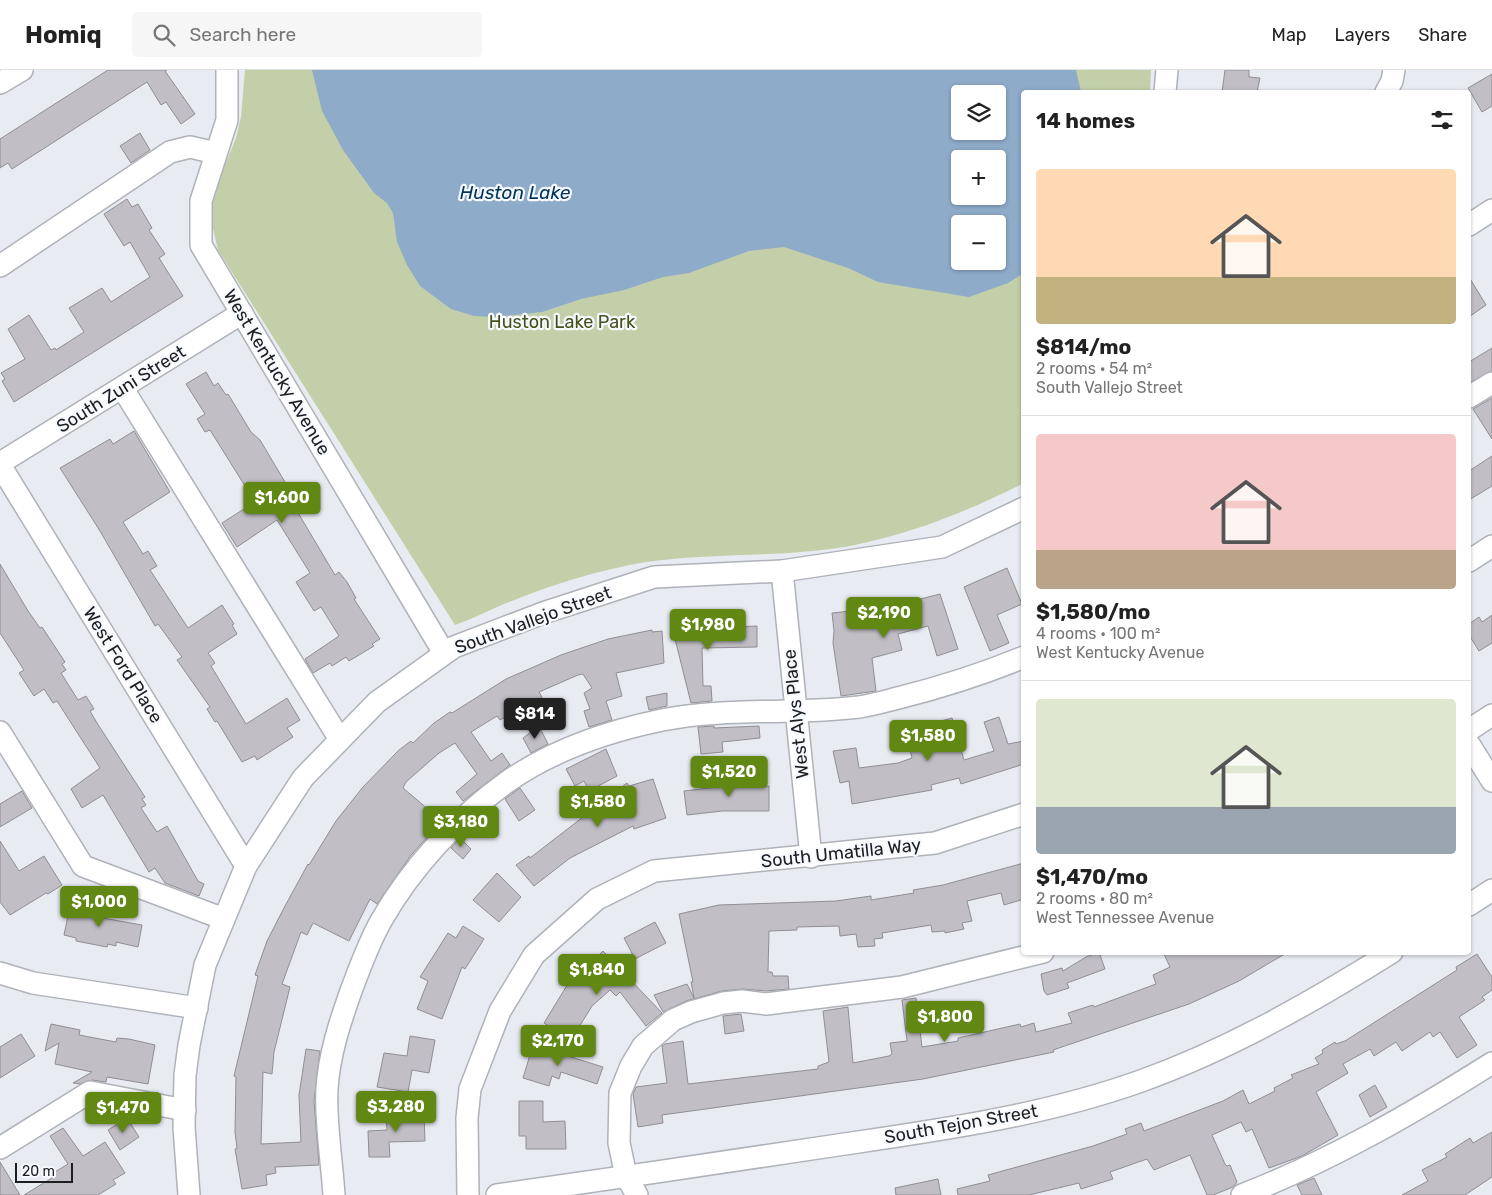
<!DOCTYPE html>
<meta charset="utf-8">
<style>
body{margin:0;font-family:Rubik,sans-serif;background:#f6f6f6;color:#222;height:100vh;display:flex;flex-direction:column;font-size:19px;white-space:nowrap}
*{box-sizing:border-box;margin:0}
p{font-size:16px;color:#767676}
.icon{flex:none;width:28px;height:28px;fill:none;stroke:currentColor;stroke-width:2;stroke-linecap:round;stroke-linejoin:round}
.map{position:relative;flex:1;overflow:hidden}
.drawer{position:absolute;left:1021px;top:20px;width:450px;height:865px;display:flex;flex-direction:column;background:#fff;border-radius:5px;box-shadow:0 1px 4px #0004}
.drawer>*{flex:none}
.controls{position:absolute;left:951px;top:15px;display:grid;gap:10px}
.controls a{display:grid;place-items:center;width:55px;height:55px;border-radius:5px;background:#fff;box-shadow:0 1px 4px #0004;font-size:25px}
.scale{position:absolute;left:15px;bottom:12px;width:58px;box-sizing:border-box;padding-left:5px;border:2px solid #1d1e20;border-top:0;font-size:14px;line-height:18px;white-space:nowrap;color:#1d1e20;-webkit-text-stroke:4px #f6f9ff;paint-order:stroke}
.price{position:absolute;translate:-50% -42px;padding:0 11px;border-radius:5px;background:#608812;color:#fff;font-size:16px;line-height:32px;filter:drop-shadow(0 1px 2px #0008)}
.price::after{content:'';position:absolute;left:50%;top:30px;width:15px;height:11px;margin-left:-8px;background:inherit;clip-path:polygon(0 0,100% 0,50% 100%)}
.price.active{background:#222;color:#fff}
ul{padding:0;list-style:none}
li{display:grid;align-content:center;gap:10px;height:265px;padding:0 15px}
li+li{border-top:1px solid #e0e0e0}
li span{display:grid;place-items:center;height:155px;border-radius:5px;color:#555}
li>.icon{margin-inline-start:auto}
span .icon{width:90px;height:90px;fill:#fffc;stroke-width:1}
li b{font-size:21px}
h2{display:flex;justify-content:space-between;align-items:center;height:60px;padding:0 15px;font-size:21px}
header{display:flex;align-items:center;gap:30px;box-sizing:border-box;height:70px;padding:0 25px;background:#fff;border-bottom:1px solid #e0e0e0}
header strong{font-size:24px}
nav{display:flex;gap:28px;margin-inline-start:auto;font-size:18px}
.search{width:350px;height:45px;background:#f6f6f6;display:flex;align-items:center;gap:12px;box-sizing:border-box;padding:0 18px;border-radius:5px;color:#767676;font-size:19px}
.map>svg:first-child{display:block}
.green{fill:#c3cfa9;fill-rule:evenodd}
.water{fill:#8eabc9;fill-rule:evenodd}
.building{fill:#c1bec5;stroke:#908e93}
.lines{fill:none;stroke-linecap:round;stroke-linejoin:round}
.minor-casing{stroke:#afb2b8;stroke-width:24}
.minor{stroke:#fff;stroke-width:21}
.labels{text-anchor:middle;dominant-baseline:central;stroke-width:4.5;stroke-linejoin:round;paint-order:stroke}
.park-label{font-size:18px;fill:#445318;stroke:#f6f9ff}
.street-label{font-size:18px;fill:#1d1e20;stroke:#f6f9ff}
.water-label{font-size:19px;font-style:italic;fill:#023359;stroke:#f6f9ff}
</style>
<header>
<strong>Homiq</strong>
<div class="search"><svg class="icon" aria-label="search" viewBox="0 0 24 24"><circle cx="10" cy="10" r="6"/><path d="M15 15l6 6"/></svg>Search here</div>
<nav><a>Map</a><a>Layers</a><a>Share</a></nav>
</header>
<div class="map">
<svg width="1492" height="1125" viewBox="0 0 1492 1125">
<rect width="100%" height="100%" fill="#e8ebf2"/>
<path class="green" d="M245,0H1151L1150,22H1024V413C966,442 914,463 850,476C784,488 713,482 646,492C598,500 548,516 504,534C487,541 472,549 455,555L218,180L211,150V129L236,68L241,47ZM960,24H998V61H960ZM960,89H998V126H960ZM960,154H998V191H960Z"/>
<path class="water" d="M312,0H1076L1081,22H1024V203L1008,213L969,227L878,212L848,198L784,177L749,181L689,203L663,207L624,220L581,229L542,242L497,247L474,246L451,239L420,216L407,195L397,172L393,143L387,133L374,123L343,80L322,41ZM960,24H998V61H960ZM960,89H998V126H960ZM960,154H998V191H960Z"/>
<g class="building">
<path d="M108,0H167L165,1L195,44L181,54L166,32L161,35L147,12L12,99L8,93L0,98V69Z"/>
<path d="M1225,0H1249V7L1260,8L1257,22H1222Z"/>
<path d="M1492,4V36L1482,42L1468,18Z"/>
<path d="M140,63L150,80L131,93L120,76Z"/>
<path d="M127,129L132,137L138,134L152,158L149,160L165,184L159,188L183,226L14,332L2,311L5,309L1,303L25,289L8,259L29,245L51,280L55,278L56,280L84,262L69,238L102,218L111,232L150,207L130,172L124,176L104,144Z"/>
<path d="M1469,207L1486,235L1469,247Z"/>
<path d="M1492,278V301L1469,313V292Z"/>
<path d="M206,302L214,316L218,313L226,325L228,324L251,362L260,370L295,429L291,431L335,505L339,502L347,512L356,528L354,529L380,569L372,574L374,576L349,591L346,587L332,596L330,593L313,603L305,589L339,566L321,537L314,541L296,512L310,503L277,450L237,477L222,453L255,432L210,360L205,362L197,349L205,344L186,314Z"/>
<path d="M1492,328V369L1473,339Z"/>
<path d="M134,361L170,422L123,452L143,484L148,481L157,496L150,500L188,558L222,535L234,554L232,555L237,564L208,583L215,593L211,596L246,654L287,628L300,650L287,658L293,667L257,690L255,686L242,692L217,651L215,652L207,639L210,637L177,590L182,587L158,554L155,556L100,461L60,398L110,369L113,374Z"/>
<path d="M1492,386V416L1469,430V401Z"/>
<path d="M0,494L28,541L40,558L42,557L65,592L62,594L66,600L61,603L78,630L86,626L94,639L90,641L97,653L145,727L142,729L146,735L141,738L157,762L167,756L198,811L204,814L199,826L165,813L155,798L149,802L103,725L82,738L71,719L100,698L57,631L53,633L44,619L34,626L19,603L24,600L0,563Z"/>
<path d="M1007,498L1022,534L997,545L1009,573L990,581L964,517Z"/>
<path d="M940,524L958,579L937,586L928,556L898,564L902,580L872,588L876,621L841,626L833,573L834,561L832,543L851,541V544L865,542L866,548L898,539L897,535Z"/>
<path d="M1492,545V573L1479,581L1469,565V554L1479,547L1482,552Z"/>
<path d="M728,554L732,557L757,556V577L702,578L703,616H711L712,631L691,633L673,561H681V555Z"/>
<path d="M652,560V562L662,561L664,593L616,603L622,626L606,631L612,650L589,657L584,641L590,639L584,623L592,618L583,604L578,605L539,622L542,627L500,650L497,646L471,662L491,691L502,683L510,695L463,731L456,722L477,704L455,673L439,683L406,712L403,718L442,751L411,785L377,834L370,829L349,871L313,853L307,865L301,862L282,914L290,917L274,982L272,1004L263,1002L261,1074L301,1072L299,1025L306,979L320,981L314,1031L319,1095L275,1097L276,1103L266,1105L267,1115L242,1119L235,1079L237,1078L235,1062L236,1007L234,1006L258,906L255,905L267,871L285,836L308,794L309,795L336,751L363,717L399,680L411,671L413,673L434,653L450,642L452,643L506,609L561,585L608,569Z"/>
<path d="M667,623V636L649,640L646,627Z"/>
<path d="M999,647L1008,674L1024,671V694L961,714L959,708L931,715L932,720L852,734L849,711L840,713L833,681L856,678L859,698L898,693L912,688L904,656L926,651V655L952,648L964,690L994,681L984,652Z"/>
<path d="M539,656L548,674L531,683L523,668Z"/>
<path d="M714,656V658L759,656L760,668L722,672L723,682L701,684L698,657Z"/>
<path d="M606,679L617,706L589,721L584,711L575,716L566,699Z"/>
<path d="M736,707H755V716H769V741H722L687,745L684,721L735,715Z"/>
<path d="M653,709L666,748L634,759L633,756L570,788L534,816L516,795L529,786L530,788L627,713L629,716Z"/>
<path d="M520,718L535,740L519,751L505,729Z"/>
<path d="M22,721L32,738L0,757V734Z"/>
<path d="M460,768L471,779L463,789L451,778Z"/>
<path d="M0,771L19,801L44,786L62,815L48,824L46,823L10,845L0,832Z"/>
<path d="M1024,793V829L1004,835L1001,823L967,831L972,851L962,853L964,859L945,863V861L932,862L931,855L882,863L883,868L874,869L875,876L858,877L856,864L840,866L839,856L797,857V860L769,861L768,902H772L773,906H788L789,919L766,921L743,919L722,921L686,931L663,942L654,925L687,914L694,928L691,912H693L679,844L719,835L836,831L871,826V830L914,823L913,820L943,815Z"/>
<path d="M497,803L521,827L499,852L473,830Z"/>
<path d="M71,831L95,836L97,847L142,855L138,877L116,872V876L108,874L107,877L76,871V868L64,865Z"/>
<path d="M655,852L666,873L635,889L624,868Z"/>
<path d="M463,856L484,869L465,899L462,897L442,949L417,939L428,911L420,907L448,863L456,868Z"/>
<path d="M603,881L662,943L646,956L620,922L616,926L610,920L592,936L571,970L544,953L566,917Z"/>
<path d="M1099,882L1105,899L1067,913L1069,918L1047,925L1044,921L1041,904L1062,898L1063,901L1086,887Z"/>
<path d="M1163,882H1288L1239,911L1189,934L1053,980L1054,982L923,1009L662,1045L663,1053L638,1057L633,1024L636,1017L667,1013L662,976L665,974L683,971L688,1014L818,999V996L829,992L823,941L848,937L853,993L889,986L892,984L890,973L907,971L902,930L916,928L922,977L958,971V968L1020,954L1021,957L1034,953L1036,962L1072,953L1068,943L1093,935L1094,937L1156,914L1153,905L1170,897Z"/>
<path d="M1477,884L1492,907V920L1482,927L1485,930L1459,947L1477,975L1457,988L1440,962L1433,967L1430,962L1402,981L1396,972L1374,986L1370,979L1343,994L1348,1003L1316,1022L1338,1065L1302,1086L1269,1098L1252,1059L1246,1062L1241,1052L1212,1065L1225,1094L1227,1096L1230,1095L1237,1112L1233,1117L1213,1125H1207L1190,1085L1154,1100L1147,1089L1110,1102L1113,1109L1081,1119L1079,1113L1029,1125H958L957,1119L990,1111L988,1105L1093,1076L1127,1064L1125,1059L1141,1053L1144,1061L1223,1031L1243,1020L1249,1034L1275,1021L1274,1018L1293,1008L1291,1005L1319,994L1315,988L1323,983L1322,980L1335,972L1336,974L1345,971L1457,900L1456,897Z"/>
<path d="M741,944L744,961L725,964L723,946Z"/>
<path d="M51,954L80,960L79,965L116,972L117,968L129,969L155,975L148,1014L107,1007L106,1012L92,1010L80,1014L73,1013L92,1002L55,994L59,973L45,981Z"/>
<path d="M21,964L35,986L0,1008V977Z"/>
<path d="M410,966L435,970L429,1003L412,1000L408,1022L377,1017L384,983L407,986Z"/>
<path d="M533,975L603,997L597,1014L561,1002L559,1009L552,1006L549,1016L523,1008Z"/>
<path d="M1375,1015L1387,1037L1370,1047L1359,1025Z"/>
<path d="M519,1031H543V1052L565,1051L566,1079H526V1066H519Z"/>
<path d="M424,1044L425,1071L389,1072L390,1087H369L368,1061L387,1060L386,1045Z"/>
<path d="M127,1048L139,1067L120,1080L108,1060Z"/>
<path d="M63,1058L83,1086L105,1072L125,1103L113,1110L116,1114L98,1125H24L52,1108L50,1105L68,1094L50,1066Z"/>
<path d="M1492,1062V1107L1465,1125H1402L1428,1111L1422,1100L1447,1087L1445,1084L1470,1068L1473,1073Z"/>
<path d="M0,1092L20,1125H0Z"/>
<path d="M1314,1108L1322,1125H1302L1297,1115Z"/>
<path d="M938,1109L941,1125H896L895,1118Z"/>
</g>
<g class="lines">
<g class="minor-casing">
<g id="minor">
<path d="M227,0V50L201,131V175L444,583"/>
<path d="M0,13L22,0"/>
<path d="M1165,22L1167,0"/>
<path d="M1386,22L1392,11L1394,0"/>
<path d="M1469,155L1492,140"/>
<path d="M0,196L170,82L190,77L216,83"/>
<path d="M123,319L339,668"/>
<path d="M1469,327L1492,313"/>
<path d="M0,393L242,243"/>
<path d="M0,395L246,796"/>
<path d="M1469,491L1492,476"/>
<path d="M782,501L811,787"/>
<path d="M1469,660L1492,645"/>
<path d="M0,662L83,796L224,849"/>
<path d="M1469,674L1492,711"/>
<path d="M1469,835L1492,820"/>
<path d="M0,903L33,913L197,938"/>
<path d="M0,1078L90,1022L185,1040"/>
<path d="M189,1125L184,1057L185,1005L189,975L205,895L246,796L303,708L377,632L454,577L543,543L654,507L782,501L942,477L1024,438"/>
<path d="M334,1125C332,1093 325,1050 327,1019C329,985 340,952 351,921C360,897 369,872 381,851C411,798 458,747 507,712C551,681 609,661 662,650C726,637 794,645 859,637C872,635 886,631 898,628C942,617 983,604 1024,587"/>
<path d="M468,1125L467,1048L470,1019L500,941L534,885L597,829L654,801L935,773L1024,744"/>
<path d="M497,1125C611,1109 724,1092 838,1075C940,1060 1043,1046 1141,1011C1230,979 1312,932 1392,882"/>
<path d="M637,1125L626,1106L619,1073L620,1023L631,996L643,976L673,950L691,942L723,933L742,931L766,934L902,917L1043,882"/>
<path d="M1242,1125C1330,1091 1413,1043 1492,993"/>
</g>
</g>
<use href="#minor" class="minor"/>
</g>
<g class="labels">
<g class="park-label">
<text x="562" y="252">Huston Lake Park</text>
</g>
<g class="street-label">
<text transform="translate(277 302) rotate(59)">West Kentucky Avenue</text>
<text transform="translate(121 319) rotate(-32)">South Zuni Street</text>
<text transform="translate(533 550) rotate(-20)">South Vallejo Street</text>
<text transform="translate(123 595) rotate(58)">West Ford Place</text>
<text transform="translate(796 644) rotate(-96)">West Alys Place</text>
<text transform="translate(841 783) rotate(-6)">South Umatilla Way</text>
<text transform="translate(961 1054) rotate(-10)">South Tejon Street</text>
</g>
<g class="water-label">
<text x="515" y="122">Huston Lake</text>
</g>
</g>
</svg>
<div class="controls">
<a><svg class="icon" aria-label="layers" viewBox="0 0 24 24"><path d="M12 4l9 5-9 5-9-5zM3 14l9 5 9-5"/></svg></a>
<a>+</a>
<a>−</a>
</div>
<div class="scale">20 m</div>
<b class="price" style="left:282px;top:454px">$1,600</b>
<b class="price" style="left:884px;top:569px">$2,190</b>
<b class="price" style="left:708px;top:581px">$1,980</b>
<b class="price active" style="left:535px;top:670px">$814</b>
<b class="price" style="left:928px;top:692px">$1,580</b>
<b class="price" style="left:729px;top:728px">$1,520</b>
<b class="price" style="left:598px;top:758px">$1,580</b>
<b class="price" style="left:461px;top:778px">$3,180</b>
<b class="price" style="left:99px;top:858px">$1,000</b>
<b class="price" style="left:597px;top:926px">$1,840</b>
<b class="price" style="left:945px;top:973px">$1,800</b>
<b class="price" style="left:558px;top:997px">$2,170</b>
<b class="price" style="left:396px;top:1063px">$3,280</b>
<b class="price" style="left:123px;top:1064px">$1,470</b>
<section class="drawer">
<h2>14 homes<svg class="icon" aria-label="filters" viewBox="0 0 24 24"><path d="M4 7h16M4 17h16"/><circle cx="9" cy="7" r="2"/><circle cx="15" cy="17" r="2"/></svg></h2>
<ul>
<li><span style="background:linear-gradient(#ffd9b3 70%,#c2b280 0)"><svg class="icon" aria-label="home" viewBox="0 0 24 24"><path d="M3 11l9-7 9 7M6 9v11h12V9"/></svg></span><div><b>$814/mo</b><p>2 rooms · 54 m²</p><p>South Vallejo Street</p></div></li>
<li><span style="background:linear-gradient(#f6c9c9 75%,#b9a48a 0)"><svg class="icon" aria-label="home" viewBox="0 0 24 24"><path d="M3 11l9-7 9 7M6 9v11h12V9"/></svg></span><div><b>$1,580/mo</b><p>4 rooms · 100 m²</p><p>West Kentucky Avenue</p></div></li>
<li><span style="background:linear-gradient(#dfe7d0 70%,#9aa5b1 0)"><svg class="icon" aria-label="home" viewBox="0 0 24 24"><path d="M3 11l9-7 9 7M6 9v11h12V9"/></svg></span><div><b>$1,470/mo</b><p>2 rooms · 80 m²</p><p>West Tennessee Avenue</p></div></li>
</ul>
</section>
</div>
